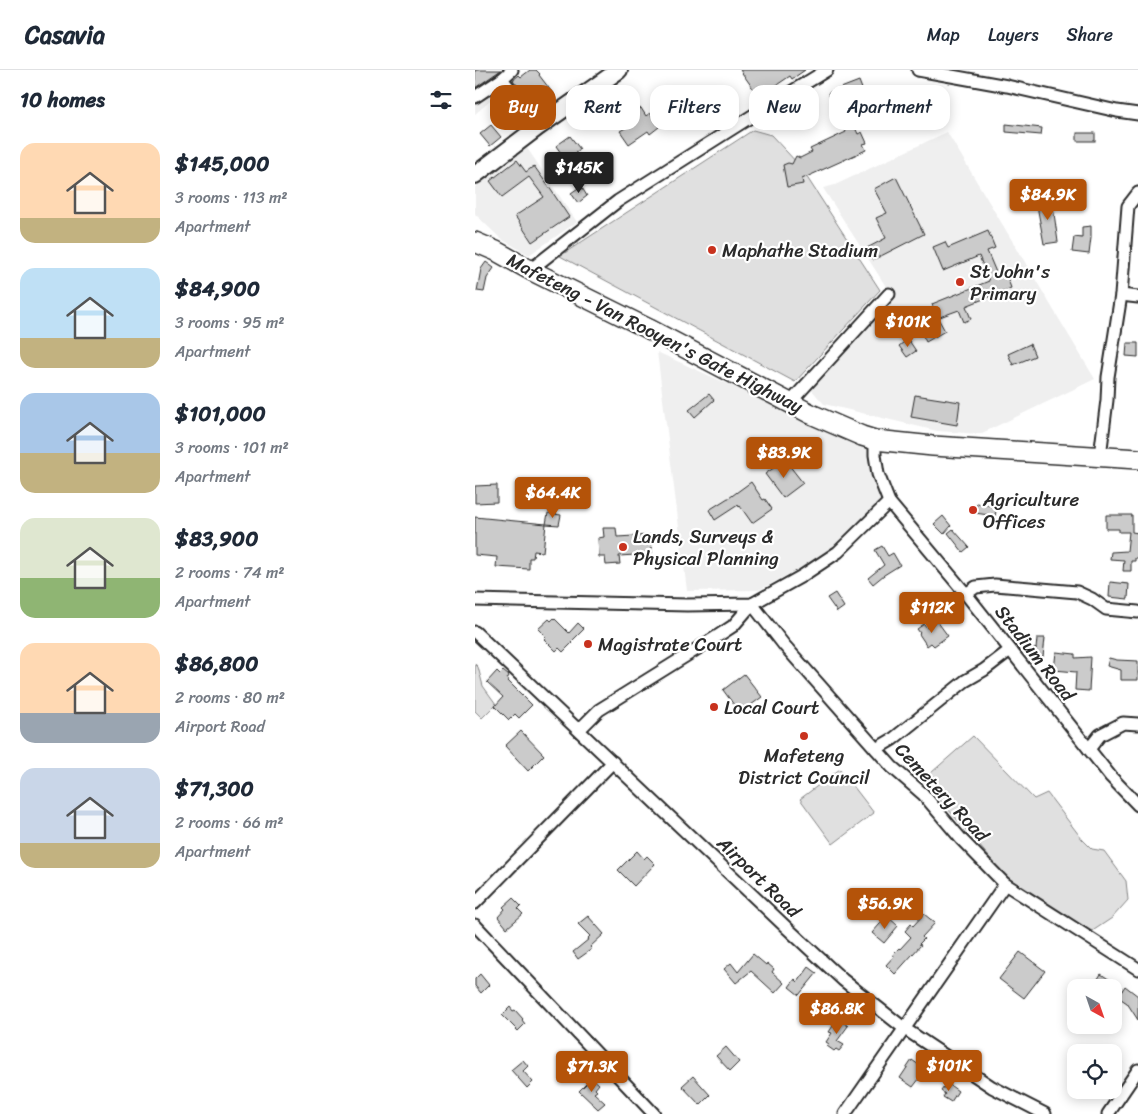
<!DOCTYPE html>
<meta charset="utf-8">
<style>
body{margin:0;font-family:Sriracha,sans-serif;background:#f6f6f7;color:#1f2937;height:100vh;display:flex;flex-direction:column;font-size:19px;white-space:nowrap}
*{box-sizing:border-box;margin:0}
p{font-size:16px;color:#747a83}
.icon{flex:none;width:28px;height:28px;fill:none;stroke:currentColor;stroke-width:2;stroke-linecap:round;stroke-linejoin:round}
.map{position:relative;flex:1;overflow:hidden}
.sheet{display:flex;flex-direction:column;background:#fff;width:475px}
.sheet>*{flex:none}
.top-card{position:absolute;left:15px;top:15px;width:475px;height:45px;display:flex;gap:10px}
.needle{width:32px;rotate:140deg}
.controls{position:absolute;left:592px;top:909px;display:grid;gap:10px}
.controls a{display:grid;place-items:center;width:55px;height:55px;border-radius:10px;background:#fff;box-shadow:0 2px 12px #0003;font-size:25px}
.price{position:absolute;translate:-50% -42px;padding:0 11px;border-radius:5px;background:#b45309;color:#fff;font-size:16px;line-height:32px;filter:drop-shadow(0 1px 2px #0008)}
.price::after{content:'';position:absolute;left:50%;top:30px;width:15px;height:11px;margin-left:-8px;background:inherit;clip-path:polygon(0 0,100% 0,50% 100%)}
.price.on{background:#222;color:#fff}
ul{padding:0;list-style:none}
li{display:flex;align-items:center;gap:15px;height:125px;padding:0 20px}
li span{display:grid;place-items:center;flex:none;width:140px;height:100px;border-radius:15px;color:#555}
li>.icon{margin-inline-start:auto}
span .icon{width:60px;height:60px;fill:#fffc;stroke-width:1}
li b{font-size:21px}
h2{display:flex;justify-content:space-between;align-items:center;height:60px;padding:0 20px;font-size:21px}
.chip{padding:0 18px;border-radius:15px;background:#fff;box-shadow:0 2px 12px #0003;font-size:18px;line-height:45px}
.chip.on{background:#b45309;color:#fff}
header{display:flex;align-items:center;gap:30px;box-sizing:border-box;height:70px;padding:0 25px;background:#fff;border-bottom:1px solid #e0e1e3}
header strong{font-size:24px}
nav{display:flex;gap:28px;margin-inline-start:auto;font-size:18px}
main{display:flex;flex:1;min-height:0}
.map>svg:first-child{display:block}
.built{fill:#efefef}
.green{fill:#e0e0e0;stroke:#868686}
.building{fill:#cbcbcb;stroke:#2b2b2b}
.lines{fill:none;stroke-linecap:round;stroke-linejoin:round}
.street-casing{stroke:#2b2b2b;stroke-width:15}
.secondary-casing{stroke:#2b2b2b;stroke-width:20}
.primary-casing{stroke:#2b2b2b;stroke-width:22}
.street{stroke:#fff;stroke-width:11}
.secondary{stroke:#fff;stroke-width:16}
.primary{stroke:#fff;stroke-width:19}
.poi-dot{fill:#c8321e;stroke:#fff;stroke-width:2}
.labels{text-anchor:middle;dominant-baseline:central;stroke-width:4.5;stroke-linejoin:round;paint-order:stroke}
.poi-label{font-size:19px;fill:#2b2b2b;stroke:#fff;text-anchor:start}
.street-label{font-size:19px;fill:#2b2b2b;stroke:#fff}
</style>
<header>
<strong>Casavia</strong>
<nav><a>Map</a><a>Layers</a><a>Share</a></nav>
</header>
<main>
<section class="sheet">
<h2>10 homes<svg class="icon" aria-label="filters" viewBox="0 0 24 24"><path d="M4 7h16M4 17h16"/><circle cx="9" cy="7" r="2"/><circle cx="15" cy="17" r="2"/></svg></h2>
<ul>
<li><span style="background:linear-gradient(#ffd9b3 75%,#c2b280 0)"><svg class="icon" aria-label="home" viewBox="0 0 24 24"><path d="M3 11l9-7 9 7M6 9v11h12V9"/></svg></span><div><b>$145,000</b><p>3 rooms · 113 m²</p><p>Apartment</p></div></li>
<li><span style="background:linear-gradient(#bfe0f5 70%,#c2b280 0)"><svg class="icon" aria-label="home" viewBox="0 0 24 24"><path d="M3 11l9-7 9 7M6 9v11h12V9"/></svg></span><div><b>$84,900</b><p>3 rooms · 95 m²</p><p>Apartment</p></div></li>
<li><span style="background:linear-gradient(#a9c7e8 60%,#c2b280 0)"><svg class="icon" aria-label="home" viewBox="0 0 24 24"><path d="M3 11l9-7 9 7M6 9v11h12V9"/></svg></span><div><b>$101,000</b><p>3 rooms · 101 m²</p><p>Apartment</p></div></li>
<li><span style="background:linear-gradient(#dfe7d0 60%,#8fb573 0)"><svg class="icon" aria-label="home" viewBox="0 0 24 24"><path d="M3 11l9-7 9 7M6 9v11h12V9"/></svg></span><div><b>$83,900</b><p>2 rooms · 74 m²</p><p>Apartment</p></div></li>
<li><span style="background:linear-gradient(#ffd9b3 70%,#9aa5b1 0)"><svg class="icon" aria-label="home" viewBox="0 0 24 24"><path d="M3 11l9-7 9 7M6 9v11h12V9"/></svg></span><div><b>$86,800</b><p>2 rooms · 80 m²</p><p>Airport Road</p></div></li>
<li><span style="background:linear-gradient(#c9d6e8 75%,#c2b280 0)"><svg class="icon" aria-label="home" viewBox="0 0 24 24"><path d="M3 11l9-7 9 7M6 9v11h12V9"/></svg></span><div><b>$71,300</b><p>2 rooms · 66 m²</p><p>Apartment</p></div></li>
</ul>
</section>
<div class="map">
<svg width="663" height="1044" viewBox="0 0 663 1044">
<rect width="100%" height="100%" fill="#fff"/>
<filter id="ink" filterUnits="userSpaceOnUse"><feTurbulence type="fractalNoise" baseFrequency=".02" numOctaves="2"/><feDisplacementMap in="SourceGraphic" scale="10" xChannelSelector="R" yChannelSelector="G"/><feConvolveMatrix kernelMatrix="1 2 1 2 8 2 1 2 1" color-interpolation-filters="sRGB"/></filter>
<g filter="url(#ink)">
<g class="built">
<path d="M0,0H46L33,11L35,14L0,44Z"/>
<path d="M472,62L620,309L505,364L462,361L349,334L335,318L417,226L348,118L360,115Z"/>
<path d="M52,78L102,152L54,185L26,169L0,144V117L9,108Z"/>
<path d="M182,282L392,377L406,434L357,481L284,520L212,521Z"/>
</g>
<g class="green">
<path d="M278,60L296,65L324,95L405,220L320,312L85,186Z"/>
<path d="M0,594L3,597L8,616L21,634L7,648L0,641Z"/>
<path d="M498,666L559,729L572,723L607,769L617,779L629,781L651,811L653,830L637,848L616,862L571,835L533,809L448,710Z"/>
<path d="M365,699L399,743L358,774L325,729Z"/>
</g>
<g class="building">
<path d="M0,0H26L0,18Z"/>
<path d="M55,0H61L65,4L64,5L80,26L61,40L57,34L38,10L44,5L46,7Z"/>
<path d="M265,0H330L317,9L315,6L284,27Z"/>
<path d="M384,11L389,24L359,37L353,23Z"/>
<path d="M161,37L163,40L166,38L171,46L175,43L184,57L175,64L173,61L154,74L145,61L154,56L147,46Z"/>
<path d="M337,41L340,49L318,58L314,50Z"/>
<path d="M378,53L383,64L387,62L392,73L388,74L391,80L327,109L328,114L312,117L308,95L313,93L317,94L321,86L325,88L337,82L335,79L371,62L369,58Z"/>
<path d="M531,54L567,58L566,65L531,62Z"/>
<path d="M16,55L26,67L15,76L5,64Z"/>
<rect x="602" y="63" width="18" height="8"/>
<path d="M95,66L105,79L91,90L81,76Z"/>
<path d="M42,90L51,102L59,96L76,120L94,147L57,172L40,146L69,127L54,107L27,127L15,111Z"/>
<path d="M421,107L449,164L398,190L392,178L411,168L401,148L412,143L399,119Z"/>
<path d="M106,116L112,126L103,133L96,123Z"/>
<path d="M563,129H577L583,172L569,174L563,141Z"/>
<path d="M616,156V168L614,184L597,182L599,167L607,168V157Z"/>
<path d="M513,161L520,178L512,181L523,207L531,204L536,218L491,236L496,249L489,252L484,240L462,248L457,234L514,211L504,186L468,201L458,177L470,172L473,178Z"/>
<path d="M11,192L19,198L12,208L9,222L2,221L6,199Z"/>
<path d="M440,240L447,250L438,256L431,245Z"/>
<path d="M464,250L470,261L451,272L445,260Z"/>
<path d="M433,269L441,281L432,287L424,276Z"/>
<path d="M652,273H663V287L651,286Z"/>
<path d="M555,274L560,286L538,295L533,284Z"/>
<path d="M234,324L239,330L220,347L214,340Z"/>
<path d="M440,325L485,332L482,355L436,347Z"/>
<path d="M310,390L328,413L308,428L290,404Z"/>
<path d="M276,412L288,430L290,429L297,439L277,453L265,436L264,437L263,435L240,450L234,440L253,428H254Z"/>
<path d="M22,415V432L0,433V416Z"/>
<path d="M502,433L522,437L520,446L500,443Z"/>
<path d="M73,443L86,445L84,455L71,454Z"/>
<path d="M631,445H657V462L663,463V488H660V491H656V501H648L649,490L635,489L636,482L652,481L654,462H644V459H631Z"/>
<path d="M468,446L476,456L469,464L459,454Z"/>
<path d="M0,447L71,454L68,482L59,481L58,488H54V499L21,497L22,487L0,485Z"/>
<path d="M128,458H141L142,467L176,465L177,484L144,486L145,494L131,495L130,487H124L123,468L129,467Z"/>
<path d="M478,459L494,477L488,482L473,463Z"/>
<path d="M407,476L413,486L418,483L425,495L409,505L398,514L393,508L409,495L400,480Z"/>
<path d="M635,512L654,514L653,529L634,527Z"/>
<path d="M360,523L369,537L362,542L352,528Z"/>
<path d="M79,548L94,563L103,553L109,559L96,572L97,573L88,582L84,578L81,581L69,569L71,567L63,559L74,549L76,551Z"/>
<path d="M462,551L473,566L459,576L456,573L452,576L444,564L445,563L442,559L449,554L452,558Z"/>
<path d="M562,568H570L568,587L554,586V578L561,579Z"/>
<path d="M581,582L600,584V588L616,587L614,621L600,620L601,602L579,600Z"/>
<path d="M634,588L642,590L663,591V610H646V600L632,596Z"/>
<path d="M22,601L25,604L28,601L34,606L32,609L33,611L57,635L44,648L40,644L34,650L20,636L28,627L12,612Z"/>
<path d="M269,604L287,627L265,643L248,620Z"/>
<path d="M46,661L69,685L53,701L30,676Z"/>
<path d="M162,781L169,789L172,786L180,794L159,816L143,800Z"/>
<path d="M38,828L46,836L43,839L48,844L32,858L23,847L30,839L28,837Z"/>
<path d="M449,844L460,853L447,867L449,869L444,874L446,875L420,904L411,895L419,886L418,884L424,878L425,879L436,867L430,861L436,854L438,856Z"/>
<path d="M113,846L129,864L115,877L117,879L103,889L98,882L114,869L113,868L115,866L103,854Z"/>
<path d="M412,846L423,856L409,873L397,863Z"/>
<path d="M545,882L570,901L549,928L524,909Z"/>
<path d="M278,884L291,895L292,893L299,899L297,902L309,913L300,923L276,901L261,913L249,899L256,893L263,902Z"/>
<path d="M334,897L342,903L324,925L314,917L320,909L323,912Z"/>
<path d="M5,904L14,915L6,923L0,916V909Z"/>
<path d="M626,904L647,918H617Z"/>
<path d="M650,916L663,926V950L652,933L643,927Z"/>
<path d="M35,937L38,941L40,940L48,949L47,950L50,954L43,961L27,945Z"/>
<path d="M363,948L373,956L362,971L369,975L364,981L361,979L359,981L352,976L354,974L351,972L357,963L354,962Z"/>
<path d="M251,977L264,992L255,1001L241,986Z"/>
<path d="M48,990L53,996L48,1001L58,1012L52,1018L36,1000Z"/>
<path d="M437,990L451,1000L438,1017L425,1008Z"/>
<path d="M218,1006L235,1025L225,1035L207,1016Z"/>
<path d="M117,1008L124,1014L120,1019L122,1021L119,1023L130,1033L123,1039L104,1021Z"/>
<path d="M472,1013L483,1021L476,1032L468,1027L470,1024L466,1021Z"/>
</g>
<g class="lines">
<g class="street-casing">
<g id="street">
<path d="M443,0L532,16L642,41L663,44"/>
<path d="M27,9L42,27L63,57"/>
<path d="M0,27L27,9L37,0"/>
<path d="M55,200L143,131L285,41L352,0"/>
<path d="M646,225L663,227"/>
<path d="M317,334L321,326L414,224"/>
<path d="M400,370V385L403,404L414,432L491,524L636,707L663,735"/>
<path d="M625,386L632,330L633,307L646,225L653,136L663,123"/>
<path d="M491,524L501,517L520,515L602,522L617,529L631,539L663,542"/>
<path d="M0,530L212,535L277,534L327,506L363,482L414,432"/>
<path d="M277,534L309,575L417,697L448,724L486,769L530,814L663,899"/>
<path d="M0,562L313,859L368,910L430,959L517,1017L570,1044"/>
<path d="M104,660L124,640L238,569L258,556L277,534"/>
<path d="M401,679L418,669L490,611L509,600L535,580"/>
<path d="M614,679L625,665L648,653L663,654"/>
<path d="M0,833L138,692"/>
<path d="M0,855L179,1044"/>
<path d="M370,1044L530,814"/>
<path d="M633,1044L663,1000"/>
</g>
</g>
<g class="secondary-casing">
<path id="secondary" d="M0,105L63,57L144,0"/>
</g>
<g class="primary-casing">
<path id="primary" d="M0,172L21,181L55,200L174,259L336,344L387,366L400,370L458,376L663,389"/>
</g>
<use href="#street" class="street"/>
<use href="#secondary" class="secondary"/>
<use href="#primary" class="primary"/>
</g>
</g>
<g class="poi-dot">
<circle cx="237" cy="180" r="5"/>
<circle cx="485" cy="212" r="5"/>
<circle cx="498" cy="440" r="5"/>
<circle cx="148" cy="477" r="5"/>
<circle cx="113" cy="574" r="5"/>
<circle cx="239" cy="637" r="5"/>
<circle cx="329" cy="666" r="5"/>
</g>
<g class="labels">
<g class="poi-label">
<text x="247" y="180">Maphathe Stadium</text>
<text x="495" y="201">St John's<tspan x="495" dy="22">Primary</tspan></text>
<text x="508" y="429">Agriculture<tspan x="508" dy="22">Offices</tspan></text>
<text x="158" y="466">Lands, Surveys &amp;<tspan x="158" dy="22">Physical Planning</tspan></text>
<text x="123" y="574">Magistrate Court</text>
<text x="249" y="637">Local Court</text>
<text x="329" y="685" text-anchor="middle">Mafeteng<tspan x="329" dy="22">District Council</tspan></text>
</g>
<g class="street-label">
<text transform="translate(180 263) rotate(27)">Mafeteng - Van Rooyen's Gate Highway</text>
<text transform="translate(560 583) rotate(52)">Stadium Road</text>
<text transform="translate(467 722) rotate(47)">Cemetery Road</text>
<text transform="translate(284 807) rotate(44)">Airport Road</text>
</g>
</g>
</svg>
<div class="controls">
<a><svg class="needle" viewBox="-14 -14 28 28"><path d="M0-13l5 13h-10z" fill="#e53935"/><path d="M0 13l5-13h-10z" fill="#747a83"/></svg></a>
<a><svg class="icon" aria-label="locate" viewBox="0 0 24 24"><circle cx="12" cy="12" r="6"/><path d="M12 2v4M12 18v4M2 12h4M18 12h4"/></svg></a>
</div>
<b class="price on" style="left:104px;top:124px">$145K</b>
<b class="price" style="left:573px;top:151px">$84.9K</b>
<b class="price" style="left:433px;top:278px">$101K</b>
<b class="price" style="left:309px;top:409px">$83.9K</b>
<b class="price" style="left:78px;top:449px">$64.4K</b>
<b class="price" style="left:457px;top:564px">$112K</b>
<b class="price" style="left:410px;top:860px">$56.9K</b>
<b class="price" style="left:362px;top:965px">$86.8K</b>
<b class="price" style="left:474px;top:1022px">$101K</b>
<b class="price" style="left:117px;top:1023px">$71.3K</b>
<div class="top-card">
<a class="chip on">Buy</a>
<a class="chip">Rent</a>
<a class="chip">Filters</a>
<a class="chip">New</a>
<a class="chip">Apartment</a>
</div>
</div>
</main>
